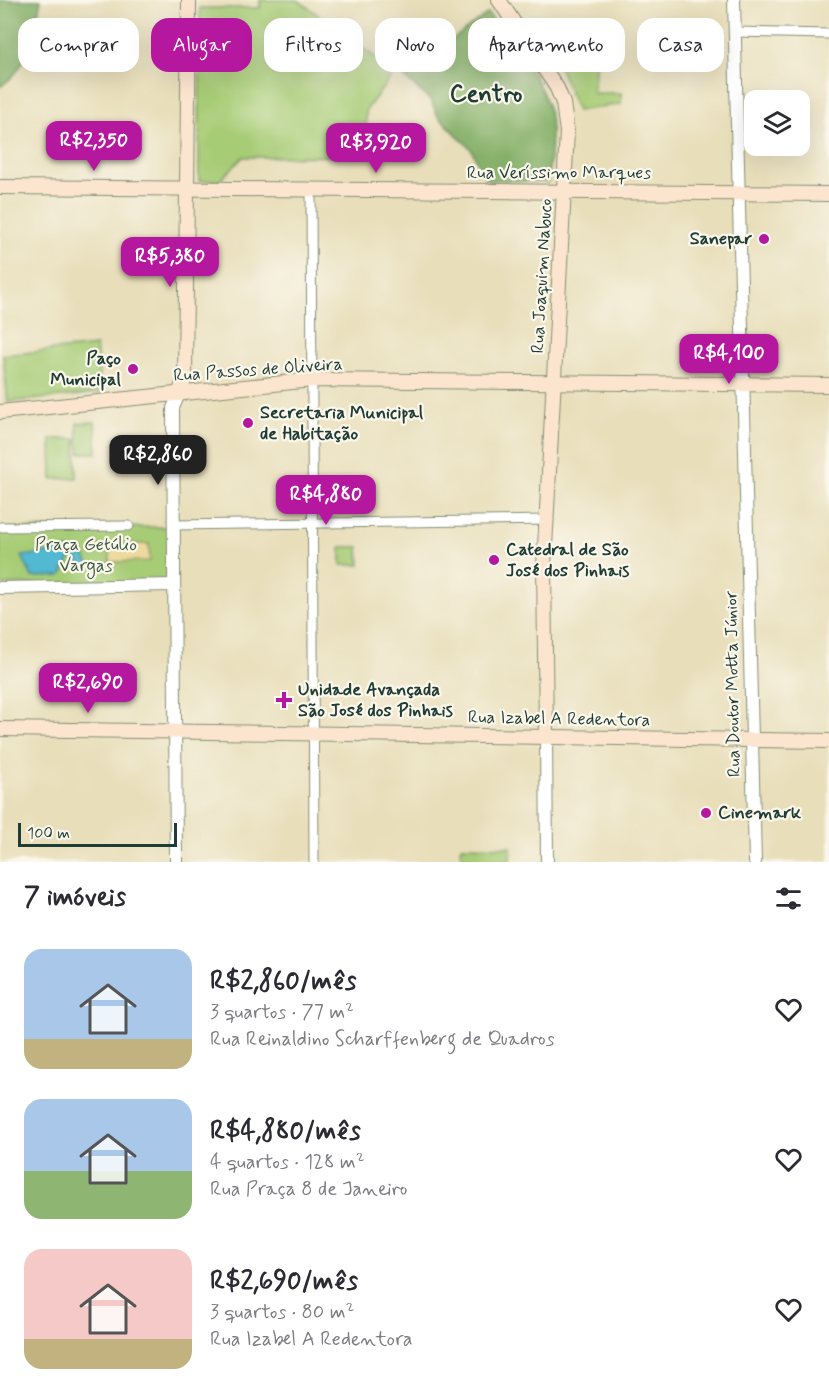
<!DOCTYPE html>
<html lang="pt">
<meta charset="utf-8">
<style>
body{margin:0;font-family:Mynerve,sans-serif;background:#f2f2f3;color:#2b2b33;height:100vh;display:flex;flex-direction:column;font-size:22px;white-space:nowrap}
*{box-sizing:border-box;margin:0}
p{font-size:20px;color:#7c7c81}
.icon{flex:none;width:33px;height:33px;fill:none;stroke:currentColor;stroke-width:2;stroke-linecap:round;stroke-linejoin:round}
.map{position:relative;height:862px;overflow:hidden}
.side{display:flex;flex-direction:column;background:#fff;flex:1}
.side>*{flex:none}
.banner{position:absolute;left:18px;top:18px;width:794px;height:54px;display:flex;gap:12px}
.tools{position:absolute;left:744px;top:90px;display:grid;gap:12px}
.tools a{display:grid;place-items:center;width:66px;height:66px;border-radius:12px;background:#fff;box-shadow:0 6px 24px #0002;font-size:30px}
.scale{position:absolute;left:18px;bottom:15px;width:159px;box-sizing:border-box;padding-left:6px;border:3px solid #1f3d34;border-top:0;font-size:16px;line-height:21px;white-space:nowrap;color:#1f3d34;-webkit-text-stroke:4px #fbf7ec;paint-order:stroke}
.price{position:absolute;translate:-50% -51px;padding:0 14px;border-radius:12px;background:#b5179e;color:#fff;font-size:20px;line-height:39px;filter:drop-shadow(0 2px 3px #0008)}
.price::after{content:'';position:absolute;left:50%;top:36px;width:18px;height:14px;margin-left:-9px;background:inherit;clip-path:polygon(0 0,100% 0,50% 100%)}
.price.current{background:#222;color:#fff}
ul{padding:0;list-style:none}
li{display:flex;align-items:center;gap:18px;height:150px;padding:0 24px}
li span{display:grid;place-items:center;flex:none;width:168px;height:120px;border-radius:18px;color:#555}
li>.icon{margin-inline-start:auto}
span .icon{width:72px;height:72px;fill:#fffc;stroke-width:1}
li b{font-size:26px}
h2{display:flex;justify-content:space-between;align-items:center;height:72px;padding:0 24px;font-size:26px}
.tag{padding:0 21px;border-radius:18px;background:#fff;box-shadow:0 6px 24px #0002;font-size:21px;line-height:54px}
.tag.current{background:#b5179e;color:#fff}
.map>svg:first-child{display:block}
.green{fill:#a7cc76;stroke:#638455;stroke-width:1.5}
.forest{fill:#85b067;stroke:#52764e;stroke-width:1.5}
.sand{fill:#eeda9e;stroke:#868c69;stroke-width:1.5}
.water{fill:#53b8d1;stroke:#397a82;stroke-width:1.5}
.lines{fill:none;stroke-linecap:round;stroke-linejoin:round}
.minor-casing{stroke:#848e76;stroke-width:11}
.tertiary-casing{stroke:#848e76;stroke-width:14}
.secondary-casing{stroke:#848e76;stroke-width:16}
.minor{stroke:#fff;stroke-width:9}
.tertiary{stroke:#fff;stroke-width:12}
.secondary{stroke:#fce5cf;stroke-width:14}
.poi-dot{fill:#b5179e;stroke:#fbf7ec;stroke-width:2}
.labels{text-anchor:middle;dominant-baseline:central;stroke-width:4.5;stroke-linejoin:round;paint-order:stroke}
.street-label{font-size:18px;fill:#1f3d34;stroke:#fbf7ec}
.poi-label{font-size:18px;font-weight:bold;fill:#1f3d34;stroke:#fbf7ec;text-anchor:start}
.park-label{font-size:18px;fill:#3a5a41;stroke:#fbf7ec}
.district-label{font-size:24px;font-weight:bold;fill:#1f3d34;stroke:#fbf7ec}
</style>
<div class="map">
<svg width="829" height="862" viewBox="0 0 829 862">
<rect width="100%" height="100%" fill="#fbf7ec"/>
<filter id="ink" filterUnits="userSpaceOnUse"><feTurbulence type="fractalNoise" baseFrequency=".0167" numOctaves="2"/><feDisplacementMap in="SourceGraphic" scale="12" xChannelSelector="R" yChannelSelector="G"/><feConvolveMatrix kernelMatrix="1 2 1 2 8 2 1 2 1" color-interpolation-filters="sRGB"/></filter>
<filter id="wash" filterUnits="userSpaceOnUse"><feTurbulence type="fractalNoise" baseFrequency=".008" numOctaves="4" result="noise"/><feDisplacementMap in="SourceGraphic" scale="24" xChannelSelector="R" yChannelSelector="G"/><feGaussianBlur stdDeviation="1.35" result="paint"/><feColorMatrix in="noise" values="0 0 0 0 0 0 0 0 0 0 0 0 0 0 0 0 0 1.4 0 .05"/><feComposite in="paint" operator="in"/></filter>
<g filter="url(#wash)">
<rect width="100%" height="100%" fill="#e8deb9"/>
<g class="green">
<path d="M260,0H298L395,72L366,110V156L243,157L219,181H199L200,8H260Z"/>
<path d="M598,39L593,93H621V104L577,111L556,58L580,40Z"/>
<path d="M96,346L101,393L8,402L3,355Z"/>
<path d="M95,422L97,453H79L77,423Z"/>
<path d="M51,439H76L77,478L52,479Z"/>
<path d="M171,527L172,583L0,585V529Z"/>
<path d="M341,547H359L360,565H341Z"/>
<path d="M461,846L511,847L510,862H461Z"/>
</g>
<g class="forest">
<path d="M0,0H41C34,31 30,68 0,87Z"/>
<path d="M488,13C512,46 549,84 551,126C552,144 549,164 548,182L486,180L471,149L438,116L431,101L403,76Z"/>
</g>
<path class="sand" d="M149,544L150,561L110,562V545Z"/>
<path class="water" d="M81,548L89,565L83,568L75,556L71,557L61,576L32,577L22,556Z"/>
</g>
<g filter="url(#ink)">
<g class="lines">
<g class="minor-casing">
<g id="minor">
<path d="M735,32L829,34"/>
<path d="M538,57L578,32H594"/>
<path d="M311,189L314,862"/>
<path d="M173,525L549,520"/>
<path d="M0,527L129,526"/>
</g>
</g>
<g class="tertiary-casing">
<g id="tertiary">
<path d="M734,0L755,862"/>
<path d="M0,588L174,585"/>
<path d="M546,736L547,862"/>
<path d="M176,862L173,408L179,394"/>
</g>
</g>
<g class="secondary-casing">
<g id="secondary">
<path d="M499,0L557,88L563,103L567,132L544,566L546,736"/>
<path d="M0,187L829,194"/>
<path d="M179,394L185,378L189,0"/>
<path d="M0,412L312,380L829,385"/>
<path d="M0,729L829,741"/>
</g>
</g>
<use href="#minor" class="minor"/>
<use href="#tertiary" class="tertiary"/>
<use href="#secondary" class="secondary"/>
</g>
</g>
<g class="poi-dot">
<circle cx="764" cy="239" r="6"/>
<circle cx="133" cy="369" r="6"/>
<circle cx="248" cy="423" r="6"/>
<circle cx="494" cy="560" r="6"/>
<path d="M281 691h6v6h6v6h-6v6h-6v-6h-6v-6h6z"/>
<circle cx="706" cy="813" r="6"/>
</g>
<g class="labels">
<g class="street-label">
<text x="559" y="173">Rua Veríssimo Marques</text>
<text transform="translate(542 276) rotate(-87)">Rua Joaquim Nabuco</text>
<text transform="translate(258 370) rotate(-4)">Rua Passos de Oliveira</text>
<text transform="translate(733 684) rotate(-91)">Rua Doutor Motta Júnior</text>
<text transform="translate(559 719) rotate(1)">Rua Izabel A Redentora</text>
</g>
<g class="poi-label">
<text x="752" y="239" text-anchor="end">Sanepar</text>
<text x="121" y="359" text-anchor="end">Paço<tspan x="121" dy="21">Municipal</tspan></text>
<text x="260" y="413">Secretaria Municipal<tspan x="260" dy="21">de Habitação</tspan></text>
<text x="506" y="550">Catedral de São<tspan x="506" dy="21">José dos Pinhais</tspan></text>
<text x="298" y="690">Unidade Avançada<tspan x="298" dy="21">São José dos Pinhais</tspan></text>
<text x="718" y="813">Cinemark</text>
</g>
<g class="park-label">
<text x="86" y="545">Praça Getúlio<tspan x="86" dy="21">Vargas</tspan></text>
</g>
<g class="district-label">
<text x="486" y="94">Centro</text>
</g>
</g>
</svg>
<div class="tools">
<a><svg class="icon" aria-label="layers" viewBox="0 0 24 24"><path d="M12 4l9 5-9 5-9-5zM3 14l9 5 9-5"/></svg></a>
</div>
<div class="scale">100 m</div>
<b class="price" style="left:94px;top:172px">R$2,350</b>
<b class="price" style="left:376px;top:174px">R$3,920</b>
<b class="price" style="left:170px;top:288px">R$5,380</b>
<b class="price" style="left:729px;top:385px">R$4,100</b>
<b class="price current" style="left:158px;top:486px">R$2,860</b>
<b class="price" style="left:326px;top:526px">R$4,880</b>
<b class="price" style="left:88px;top:714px">R$2,690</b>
<div class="banner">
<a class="tag">Comprar</a>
<a class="tag current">Alugar</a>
<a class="tag">Filtros</a>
<a class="tag">Novo</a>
<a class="tag">Apartamento</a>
<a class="tag">Casa</a>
</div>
</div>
<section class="side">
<h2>7 imóveis<svg class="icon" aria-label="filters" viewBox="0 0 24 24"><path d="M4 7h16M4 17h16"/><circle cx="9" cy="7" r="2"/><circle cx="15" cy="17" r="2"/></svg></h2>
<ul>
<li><span style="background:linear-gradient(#a9c7e8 75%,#c2b280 0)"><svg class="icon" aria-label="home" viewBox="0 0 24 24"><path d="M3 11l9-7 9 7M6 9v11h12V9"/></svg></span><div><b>R$2,860/mês</b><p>3 quartos · 77 m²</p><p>Rua Reinaldino Scharffenberg de Quadros</p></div><svg class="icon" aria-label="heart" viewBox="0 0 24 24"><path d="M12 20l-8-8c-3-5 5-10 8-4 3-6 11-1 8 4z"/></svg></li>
<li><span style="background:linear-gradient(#a9c7e8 60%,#8fb573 0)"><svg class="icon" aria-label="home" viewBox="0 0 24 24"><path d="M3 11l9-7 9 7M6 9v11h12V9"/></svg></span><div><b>R$4,880/mês</b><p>4 quartos · 128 m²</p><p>Rua Praça 8 de Janeiro</p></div><svg class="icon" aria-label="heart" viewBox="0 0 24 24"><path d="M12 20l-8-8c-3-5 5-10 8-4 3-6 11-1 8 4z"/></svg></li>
<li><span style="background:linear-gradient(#f6c9c9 75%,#c2b280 0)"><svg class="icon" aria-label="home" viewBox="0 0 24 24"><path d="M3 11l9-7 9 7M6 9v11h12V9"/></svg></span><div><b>R$2,690/mês</b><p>3 quartos · 80 m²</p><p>Rua Izabel A Redentora</p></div><svg class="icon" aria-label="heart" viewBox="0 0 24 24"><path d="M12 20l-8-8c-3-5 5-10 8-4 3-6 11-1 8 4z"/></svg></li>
</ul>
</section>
